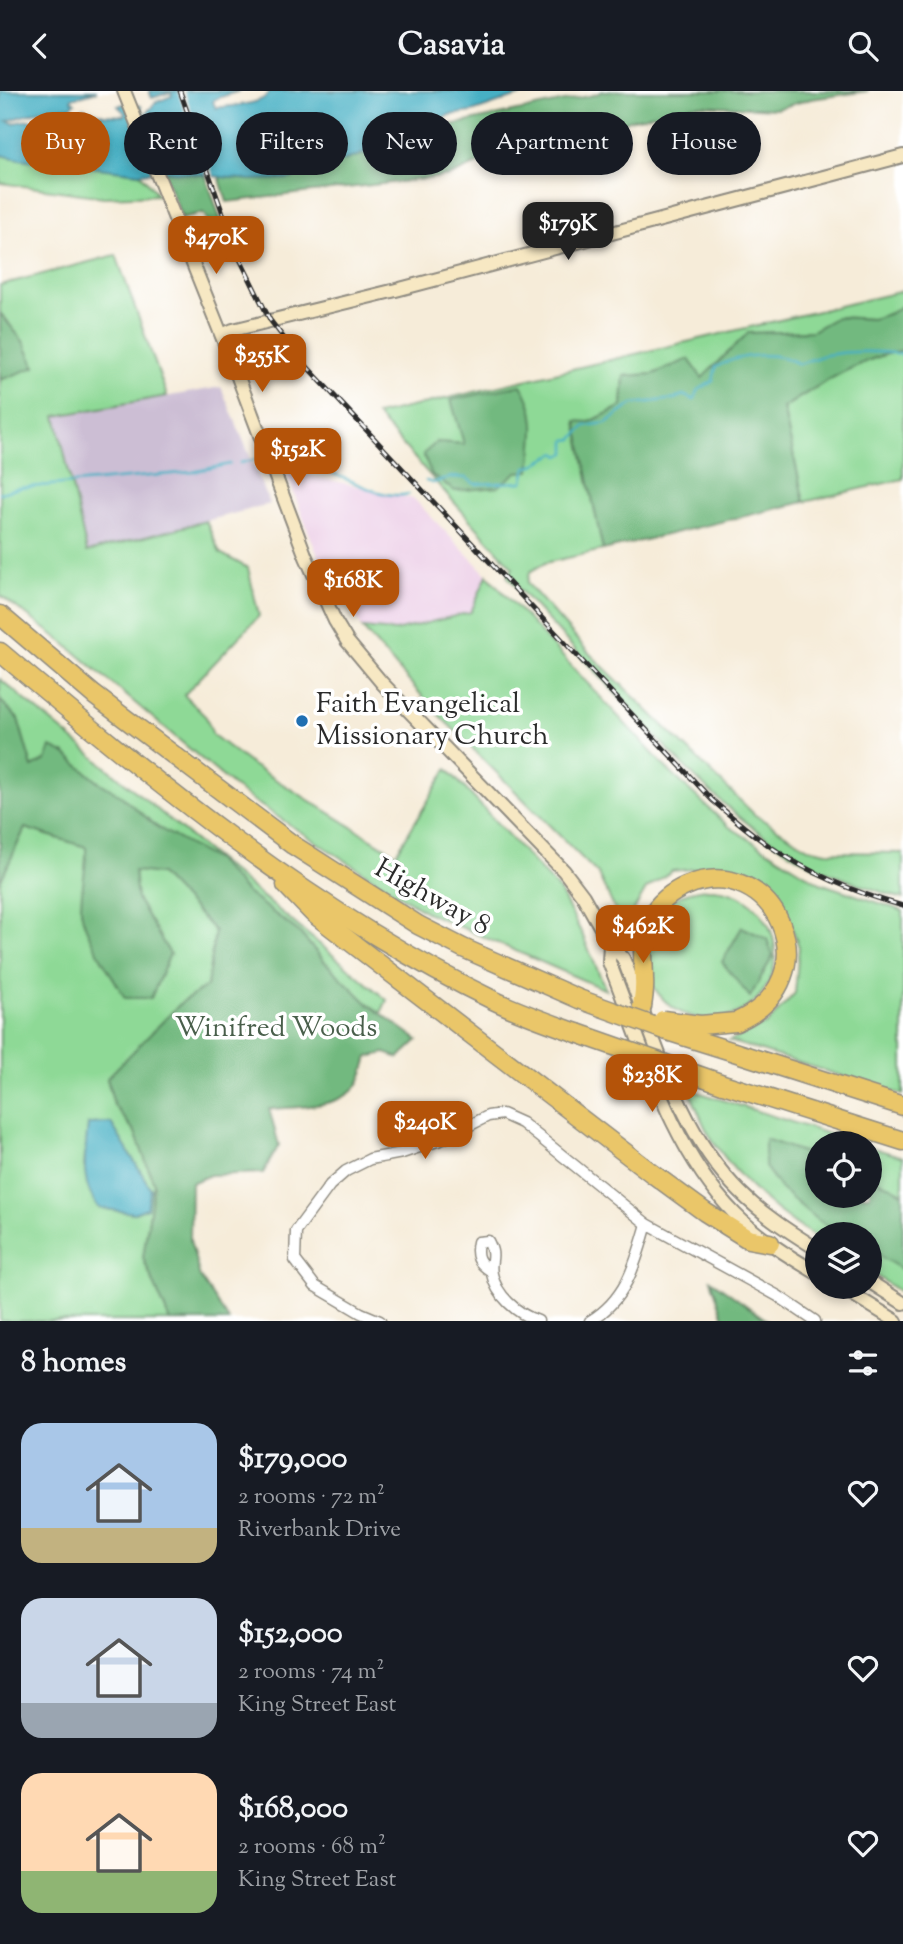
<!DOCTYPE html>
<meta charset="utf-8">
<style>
body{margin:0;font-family:"Sorts Mill Goudy",serif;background:#242831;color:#f1f3f6;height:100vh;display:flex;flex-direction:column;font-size:26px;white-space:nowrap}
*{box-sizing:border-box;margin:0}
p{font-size:23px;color:#9ea1a6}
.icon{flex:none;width:38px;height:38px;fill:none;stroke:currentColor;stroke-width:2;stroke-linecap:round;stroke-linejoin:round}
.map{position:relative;height:1230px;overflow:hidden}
.sheet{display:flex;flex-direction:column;background:#171b24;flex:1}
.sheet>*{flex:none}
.hud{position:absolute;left:21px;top:21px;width:861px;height:63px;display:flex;gap:14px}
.tools{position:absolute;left:805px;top:1040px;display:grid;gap:14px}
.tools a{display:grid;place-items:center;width:77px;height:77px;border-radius:50%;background:#171b24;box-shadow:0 4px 10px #0003;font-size:35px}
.price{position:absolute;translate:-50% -60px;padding:0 16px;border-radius:14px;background:#b45309;color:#fff;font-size:23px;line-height:46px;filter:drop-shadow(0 2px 4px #0008)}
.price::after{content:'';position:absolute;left:50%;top:42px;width:21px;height:16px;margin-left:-10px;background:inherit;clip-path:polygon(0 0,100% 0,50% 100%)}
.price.on{background:#222;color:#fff}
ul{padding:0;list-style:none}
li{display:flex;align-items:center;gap:21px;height:175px;padding:0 21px}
li span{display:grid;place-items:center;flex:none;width:196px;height:140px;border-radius:21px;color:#555}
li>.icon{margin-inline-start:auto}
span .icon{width:84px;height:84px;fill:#fffc;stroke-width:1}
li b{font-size:30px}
h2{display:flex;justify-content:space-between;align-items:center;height:84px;padding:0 21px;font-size:30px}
.pill{padding:0 24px;border-radius:32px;background:#171b24;box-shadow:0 4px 10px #0003;font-size:24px;line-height:63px}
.pill.on{background:#b45309;color:#fff}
header{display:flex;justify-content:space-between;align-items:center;height:91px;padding:0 21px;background:#171b24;font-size:32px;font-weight:800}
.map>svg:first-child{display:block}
.built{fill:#edd0e8}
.industrial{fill:#ccbed4}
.green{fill:#8ed996;stroke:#5c8260;stroke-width:2;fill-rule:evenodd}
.forest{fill:#72b97f;stroke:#4e7255;stroke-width:2}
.water{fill:#46b0c4;stroke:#386e78;stroke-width:2}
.pier{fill:#f6ecd9}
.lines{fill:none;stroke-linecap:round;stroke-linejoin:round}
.stream{stroke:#46b0c4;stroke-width:2.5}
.minor-casing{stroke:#908c82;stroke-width:13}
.secondary-casing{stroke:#908c82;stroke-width:16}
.motorway-casing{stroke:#908c82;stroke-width:21}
.minor{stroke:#fff;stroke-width:10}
.secondary{stroke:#f7e8c3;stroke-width:12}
.motorway{stroke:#eac669;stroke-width:18}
.rail-casing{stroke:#2b2b2b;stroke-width:5}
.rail{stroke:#fff;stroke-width:2.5;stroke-dasharray:8;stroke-linecap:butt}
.motorway-bridge-casing{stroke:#908c82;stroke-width:21;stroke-linecap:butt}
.motorway-bridge{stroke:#eac669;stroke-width:18}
.poi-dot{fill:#1f6fb2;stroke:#fff;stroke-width:2.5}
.labels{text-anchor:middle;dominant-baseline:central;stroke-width:7;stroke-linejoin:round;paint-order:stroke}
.poi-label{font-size:28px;fill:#2b2b2b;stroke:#fff;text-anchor:start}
.street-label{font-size:28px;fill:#2b2b2b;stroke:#fff}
.park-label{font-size:28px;fill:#495f4b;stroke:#fff}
</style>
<header><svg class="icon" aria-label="back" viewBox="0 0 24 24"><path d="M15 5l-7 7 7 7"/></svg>Casavia<svg class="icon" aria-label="search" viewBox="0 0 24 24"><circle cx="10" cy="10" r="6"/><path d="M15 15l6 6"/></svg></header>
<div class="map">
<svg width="903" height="1230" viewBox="0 0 903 1230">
<rect width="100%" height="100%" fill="#fff"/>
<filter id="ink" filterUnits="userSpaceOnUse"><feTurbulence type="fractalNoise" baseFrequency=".0143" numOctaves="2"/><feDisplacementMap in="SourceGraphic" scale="14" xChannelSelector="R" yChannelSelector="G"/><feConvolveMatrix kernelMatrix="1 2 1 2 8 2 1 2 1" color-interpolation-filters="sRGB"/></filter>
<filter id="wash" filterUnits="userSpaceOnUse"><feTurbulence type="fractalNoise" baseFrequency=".00686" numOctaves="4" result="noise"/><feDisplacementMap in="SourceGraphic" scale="28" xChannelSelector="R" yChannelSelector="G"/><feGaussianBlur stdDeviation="1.57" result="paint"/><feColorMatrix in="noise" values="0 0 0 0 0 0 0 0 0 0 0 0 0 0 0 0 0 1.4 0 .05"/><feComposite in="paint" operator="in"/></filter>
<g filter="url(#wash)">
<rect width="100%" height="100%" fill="#f6ecd9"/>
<path class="built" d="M285,379L414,408L487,484L471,521L395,540L362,537L316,460Z"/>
<path class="industrial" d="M221,296L270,413L87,461L56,325Z"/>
<g class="green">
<path d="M0,64L140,82L158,104L104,106L0,92Z"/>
<path d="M116,164L167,305L56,325L87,461L206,430L220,462L248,477L259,525L184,604L206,626L213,644L252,674L396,763L447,678L560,800L583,845L606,899L426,821L296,738L242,702L64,552L0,504V289L35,275L7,229L0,222V194Z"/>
<path d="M903,200V214L891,222L873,228L837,226L812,240L748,242L702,288L689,268L653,283L624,285L622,315L590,331H576L603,459L545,472L530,481L527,492L589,562L755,724L808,757L827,761L903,762V808C869,797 835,786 803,769C735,733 679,671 627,615C587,572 547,528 507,485L513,477L376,324ZM437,351L464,353L517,380L497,396Z"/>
<path d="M903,259V388L804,411L783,317C821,293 859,268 903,259Z"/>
<path d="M487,484L669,680L728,735L820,792L903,820V1004L729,950L767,933L795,902L799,856L781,807L726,775L672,780L646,798L634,819L629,848L598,783L438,623L362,537L395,540L471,521Z"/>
<path d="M0,588L387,909L381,922L368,913L324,870L299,841L247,802L216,769L157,736L120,704L97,690L64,662L32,676L18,628L0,609Z"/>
<path d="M25,737L86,756L87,780L81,820L170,863L137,808L134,779L160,783L215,840L207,895L181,912L107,988L114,1014L135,1041L154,1093L143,1167L170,1230H1L0,1228V791ZM85,1064L147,1117L135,1122L99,1117L84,1075Z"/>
<circle cx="710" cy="863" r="65"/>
<path d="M688,998L857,1052H817V1104H870V1056L903,1066V1203L870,1181V1143H817V1147C773,1120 735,1086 708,1042C700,1027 696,1013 688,998Z"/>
</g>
<g class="forest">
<path d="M604,0H868L811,8L776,18L696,14L629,29L620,34L553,47L509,59L450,85L227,111L219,85L289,88L446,35L593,4Z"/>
<path d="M163,80L205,83L235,171L225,169L216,142L203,122L182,127Z"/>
<path d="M903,214V259C859,268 820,293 783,317L804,411L603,459L576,330L590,331L622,315L624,285L653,283L689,268L702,287L748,242L812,240L837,226L872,228L891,222Z"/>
<path d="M0,222L23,250L35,276L0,289Z"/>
<path d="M521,294C540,323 534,347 530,380L517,381L498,396L455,400L432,384L423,363L437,351L464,353L451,309Z"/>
<path d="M0,609L18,628L32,676L46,669L51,656L64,662L97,690L120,704L157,736L216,769L247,802L299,841L324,870L368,913L418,949L399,967L385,962L368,966C365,976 362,990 355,997C338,1017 293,1016 269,1018L279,1054L263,1082L210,1084L191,1092L190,1149L200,1186L229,1230H170L143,1167L154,1093L135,1041L114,1014L107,987L181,912L207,895L215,840L160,783L134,780L137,808L170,863L151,907H125C114,887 81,839 81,817C81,797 87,777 86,756L25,737L0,791Z"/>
<path d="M742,836L767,848L773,865L750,906L722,871Z"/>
<path d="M765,1048L817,1066V1104H870V1085L903,1102V1179L870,1159V1143H842L816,1128L781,1098L765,1076Z"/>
<path d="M711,1189L768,1230H725Z"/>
</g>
<g class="water">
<path d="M0,0H97L72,7L71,9L75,12L71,16L46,18L7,30L13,32L28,29L48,34L63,30L89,32L98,28L99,24L81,20L83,17L104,24L124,25L125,22L118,15L123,13L141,15L143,26L156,11L172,5L171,1L152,7L149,0H239L215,8L213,11L216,17C231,14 264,15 270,0H542L521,4L472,21L449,24L419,43L393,53L289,88L250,89L163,80L140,82L19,68L0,64Z"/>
<path d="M111,1032L151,1098L147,1117L134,1122L99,1117C79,1093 85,1063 88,1033Z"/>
</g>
<path class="pier" d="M178,0H184L214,88L208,87Z"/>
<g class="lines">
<g class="stream">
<path d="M283,370C300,375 319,378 336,384C359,392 384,409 409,403"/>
<path d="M240,372L257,368"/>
<path d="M426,390L433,392L452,386L466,387L475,393L523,391L526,376H530L556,362L560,365L566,362V349L573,348L585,335L606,332L633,313L674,308L683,304L694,309L697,300L713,290L716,276C739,263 777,259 799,273C808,270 817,266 826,264C852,259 877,260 903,263"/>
<path d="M0,402L19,397L193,381L230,373"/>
</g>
</g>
</g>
<g filter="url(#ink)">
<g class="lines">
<g class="minor-casing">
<g id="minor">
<path d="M491,1180C478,1172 475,1165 478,1151L488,1150C497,1167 489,1168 492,1183C496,1204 517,1223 538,1230"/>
<path d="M380,1230L361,1222L315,1195L295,1169L296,1140L330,1094L346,1080L370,1068L402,1062L443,1048L488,1025L502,1023L522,1032L647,1133L778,1205L815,1230"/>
<path d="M590,1230C627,1208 636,1171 647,1133"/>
</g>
</g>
<g class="secondary-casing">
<g id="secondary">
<path d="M124,0L235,278L306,466L335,530L347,550L382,592L564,780L583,805L610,853L623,867C654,945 678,1040 740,1101C763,1124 790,1141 817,1158"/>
<path d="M222,244L233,239L396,199L903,65"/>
<path d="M610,853L609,871C643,956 670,1057 735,1123C759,1147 788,1165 817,1182"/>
<path d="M870,1191L903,1212"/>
<path d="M839,1195L896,1230"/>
</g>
</g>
<g class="motorway-casing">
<g id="motorway">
<path d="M0,524L94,604L293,754L418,834L463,857L579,908"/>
<path d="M0,561C153,690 312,821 493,909C520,922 549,932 577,942"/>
<path d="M286,794L313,822L653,1083L705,1121L748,1148L770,1152"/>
<path d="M642,916C643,907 645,898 644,889C644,867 639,847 651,826C658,812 672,801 686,795C773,758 835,888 736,931"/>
<path d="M734,961L903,1015"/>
<path d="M723,993L903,1050"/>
</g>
</g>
<use href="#minor" class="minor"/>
<use href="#secondary" class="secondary"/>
<use href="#motorway" class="motorway"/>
<g class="rail-casing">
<path id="rail" d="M180,0L236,160L270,229L299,267L712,709C731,725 750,742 771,756C811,783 856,802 903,815"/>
</g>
<use href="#rail" class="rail"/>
<g class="motorway-bridge-casing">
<g id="motorway-bridge">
<path d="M579,908L667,940L734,961"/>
<path d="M663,929L700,934L736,931"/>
<path d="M577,942L723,993"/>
</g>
</g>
<use href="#motorway-bridge" class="motorway-bridge"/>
</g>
</g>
<circle class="poi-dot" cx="302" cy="630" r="7"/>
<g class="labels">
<g class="poi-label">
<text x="316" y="614">Faith Evangelical<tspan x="316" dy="32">Missionary Church</tspan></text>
</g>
<g class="street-label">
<text transform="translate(432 807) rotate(29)">Highway 8</text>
</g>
<g class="park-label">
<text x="276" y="938">Winifred Woods</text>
</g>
</g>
</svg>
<div class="tools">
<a><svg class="icon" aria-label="locate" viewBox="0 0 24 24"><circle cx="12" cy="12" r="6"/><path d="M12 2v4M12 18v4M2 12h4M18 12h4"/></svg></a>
<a><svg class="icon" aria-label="layers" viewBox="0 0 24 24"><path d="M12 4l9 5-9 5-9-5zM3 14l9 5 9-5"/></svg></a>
</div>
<b class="price on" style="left:568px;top:171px">$179K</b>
<b class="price" style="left:216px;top:185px">$470K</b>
<b class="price" style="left:262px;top:303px">$255K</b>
<b class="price" style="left:298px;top:397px">$152K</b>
<b class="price" style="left:353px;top:528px">$168K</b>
<b class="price" style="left:643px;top:874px">$462K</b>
<b class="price" style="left:652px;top:1023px">$238K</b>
<b class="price" style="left:425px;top:1070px">$240K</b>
<div class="hud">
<a class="pill on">Buy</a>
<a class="pill">Rent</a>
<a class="pill">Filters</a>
<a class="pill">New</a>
<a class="pill">Apartment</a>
<a class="pill">House</a>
</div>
</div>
<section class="sheet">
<h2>8 homes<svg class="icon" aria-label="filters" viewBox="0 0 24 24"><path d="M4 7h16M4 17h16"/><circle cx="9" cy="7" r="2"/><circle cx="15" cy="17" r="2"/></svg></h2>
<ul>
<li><span style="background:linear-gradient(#a9c7e8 75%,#c2b280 0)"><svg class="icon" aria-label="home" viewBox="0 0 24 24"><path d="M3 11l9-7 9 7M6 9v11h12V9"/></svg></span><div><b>$179,000</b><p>2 rooms · 72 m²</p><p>Riverbank Drive</p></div><svg class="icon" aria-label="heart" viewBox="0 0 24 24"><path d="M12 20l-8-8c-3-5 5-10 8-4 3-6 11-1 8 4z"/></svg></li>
<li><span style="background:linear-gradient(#c9d6e8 75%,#9aa5b1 0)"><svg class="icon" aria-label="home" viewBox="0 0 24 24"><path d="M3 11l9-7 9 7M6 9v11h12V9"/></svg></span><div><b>$152,000</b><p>2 rooms · 74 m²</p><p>King Street East</p></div><svg class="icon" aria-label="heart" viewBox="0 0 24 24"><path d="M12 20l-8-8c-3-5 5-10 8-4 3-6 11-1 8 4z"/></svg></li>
<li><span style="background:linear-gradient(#ffd9b3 70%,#8fb573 0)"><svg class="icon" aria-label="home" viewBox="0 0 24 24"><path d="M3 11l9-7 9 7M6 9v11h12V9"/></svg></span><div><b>$168,000</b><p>2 rooms · 68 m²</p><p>King Street East</p></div><svg class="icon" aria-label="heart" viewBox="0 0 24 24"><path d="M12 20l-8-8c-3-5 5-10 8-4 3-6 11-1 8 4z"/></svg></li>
</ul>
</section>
